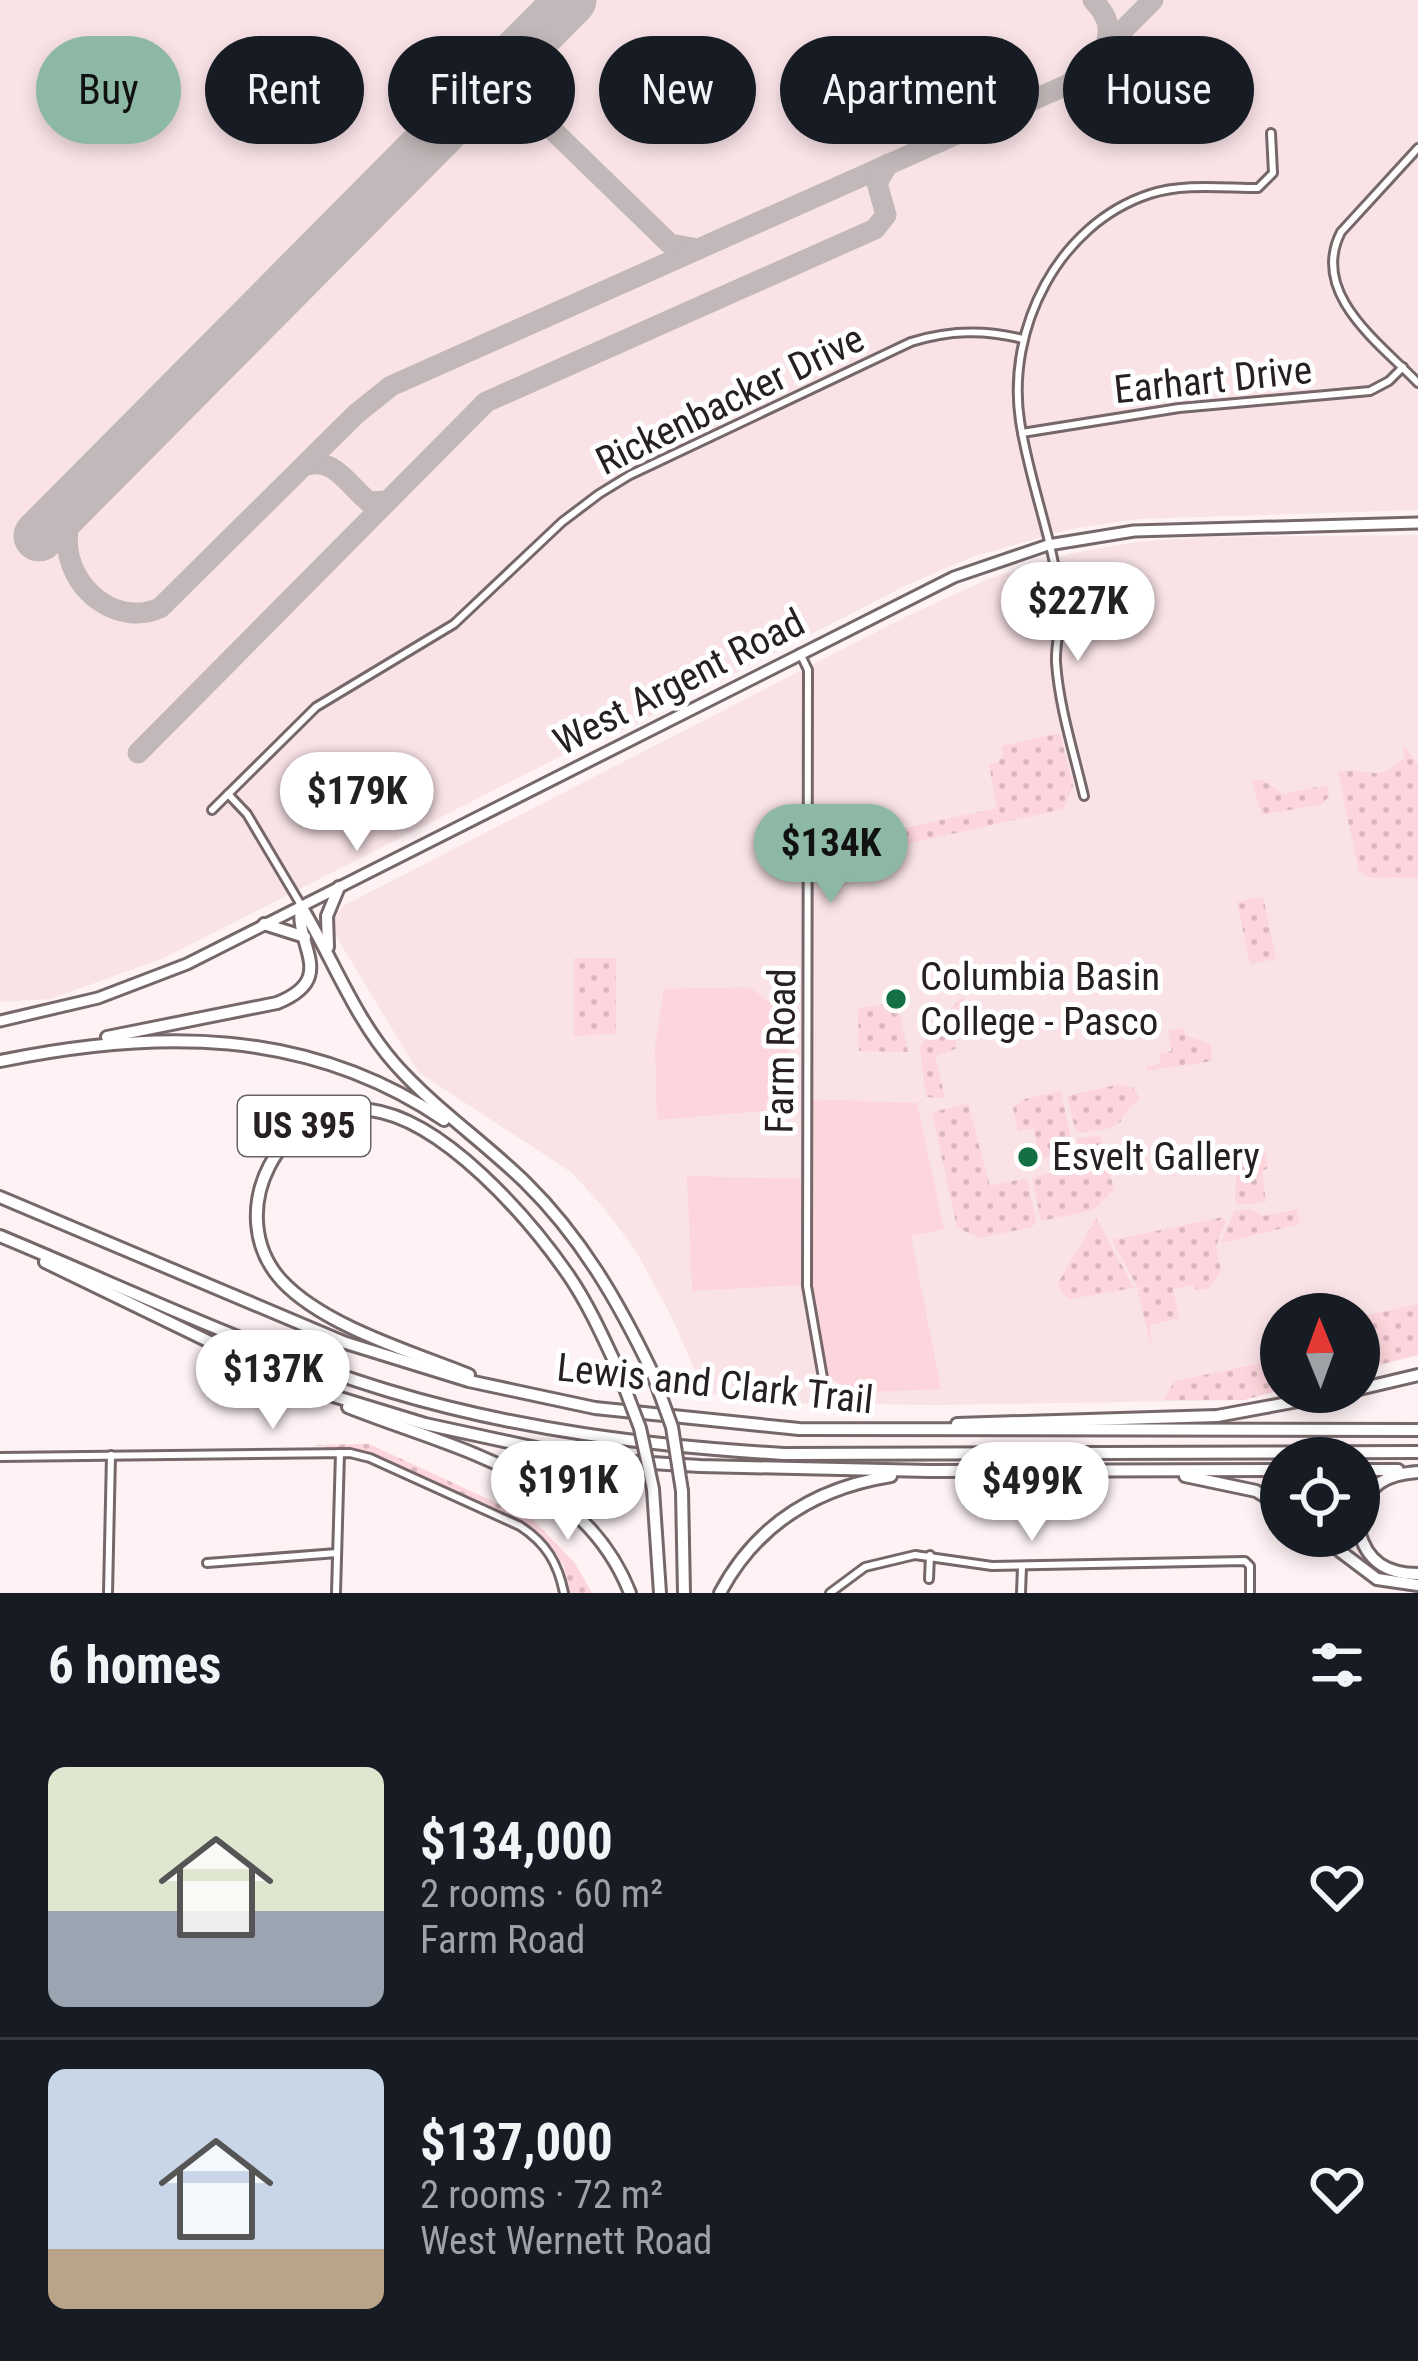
<!DOCTYPE html>
<meta charset="utf-8">
<style>
body{margin:0;font-family:"Roboto Condensed",sans-serif;background:#20242c;color:#f1f3f6;height:100vh;display:flex;flex-direction:column;font-size:45px;white-space:nowrap}
*{box-sizing:border-box;margin:0}
p{font-size:39px;color:#9ea1a6}
.icon{flex:none;width:66px;height:66px;fill:none;stroke:currentColor;stroke-width:2;stroke-linecap:round;stroke-linejoin:round}
.map{position:relative;height:1593px;overflow:hidden}
.panel{display:flex;flex-direction:column;background:#171b24;flex:1}
.panel>*{flex:none}
.banner{position:absolute;left:36px;top:36px;width:1347px;height:108px;display:flex;gap:24px}
.needle{width:78px;rotate:359deg}
.buttons{position:absolute;left:1260px;top:1293px;display:grid;gap:24px}
.buttons a{display:grid;place-items:center;width:120px;height:120px;border-radius:50%;background:#171b24;box-shadow:0 6px 18px #0003;font-size:60px}
.price{position:absolute;translate:-50% -102px;padding:0 27px;border-radius:42px;background:#fff;color:#222;font-size:39px;line-height:78px;filter:drop-shadow(0 3px 6px #0008)}
.price::after{content:'';position:absolute;left:50%;top:72px;width:36px;height:27px;margin-left:-18px;background:inherit;clip-path:polygon(0 0,100% 0,50% 100%)}
.price.current{background:#8db8a6;color:#111}
ul{padding:0;list-style:none}
li{display:flex;align-items:center;gap:36px;height:300px;padding:0 48px}
li+li{border-top:3px solid #363941}
li span{display:grid;place-items:center;flex:none;width:336px;height:240px;border-radius:18px;color:#555}
li>.icon{margin-inline-start:auto}
span .icon{width:144px;height:144px;fill:#fffc;stroke-width:1}
li b{font-size:51px}
h2{display:flex;justify-content:space-between;align-items:center;height:144px;padding:0 48px;font-size:51px}
.tag{padding:0 42px;border-radius:54px;background:#171b24;box-shadow:0 6px 18px #0003;font-size:42px;line-height:108px}
.tag.current{background:#8db8a6;color:#111}
.map>svg:first-child{display:block}
.built{fill:#f9e3e7}
.green{fill:url(#green-dots)}
.pitch{fill:#fdd5dc}
.lines{fill:none;stroke-linecap:round;stroke-linejoin:round}
.taxiway{stroke:#c2b8b9;stroke-width:21}
.runway{stroke:#c2b8b9;stroke-width:51}
.street-casing{stroke:#766769;stroke-width:12}
.secondary-casing{stroke:#766769;stroke-width:15}
.highway-casing{stroke:#766769;stroke-width:16}
.street{stroke:#fff;stroke-width:6}
.secondary{stroke:#fff;stroke-width:9}
.highway{stroke:#fff;stroke-width:10}
.highway-bridge-casing{stroke:#766769;stroke-width:16;stroke-linecap:butt}
.highway-bridge{stroke:#fff;stroke-width:10}
.poi-dot{fill:#127044;stroke:#fff;stroke-width:4.5}
.labels{text-anchor:middle;dominant-baseline:central;stroke-width:10;stroke-linejoin:round;paint-order:stroke}
.shield{fill:#fff;stroke:#676364;stroke-width:3}
.shield-label{font-size:36px;font-weight:bold;fill:#262021}
.street-label{font-size:39px;fill:#262021;stroke:#fff}
.poi-label{font-size:39px;fill:#262021;stroke:#fff;text-anchor:start}
</style>
<div class="map">
<svg width="1418" height="1593" viewBox="0 0 1418 1593">
<defs>
<pattern id="green-dots" width="8" height="8" patternUnits="userSpaceOnUse" patternTransform="scale(3)"><rect width="8" height="8" fill="#fdd5dc"/><path d="M2 2h.1M6 6h.1" fill="none" stroke="#d9b7bc" stroke-width="1.8" stroke-linecap="round"/></pattern>
</defs>
<rect width="100%" height="100%" fill="#fef2f4"/>
<g class="built">
<path d="M0,0H1418V510L1137,519L1072,529L974,556L903,587L608,738L567,753L164,958L50,999L0,1002Z"/>
<path d="M1418,535V1355L1359,1370V1314H1281V1390L1244,1400L937,1405L767,1403L705,1393L672,1318L636,1251L604,1208L571,1172L418,1072L330,926L343,906L903,618L988,579L1073,553L1137,542L1203,537Z"/>
</g>
<g class="green">
<path d="M1060,733L1073,786L1063,809L898,846L896,830L997,808L989,765L999,761L1003,754L1001,746Z"/>
<path d="M1403,744L1418,765V878L1368,877L1359,872L1338,772C1372,765 1372,786 1404,758Z"/>
<path d="M1263,780L1283,794L1327,785L1329,796L1323,804L1262,815L1252,781Z"/>
<path d="M1263,896L1276,959L1250,964L1237,902Z"/>
<path d="M574,958H616V1034L574,1036Z"/>
<path d="M964,996L967,1013L951,1018L957,1048L935,1057L945,1098L926,1097L920,1048L938,1020Z"/>
<path d="M897,1001L908,1052L859,1051L858,1009Z"/>
<path d="M1184,1028L1186,1036L1211,1044L1212,1061L1147,1071L1146,1067L1161,1064L1159,1054L1172,1051L1168,1031Z"/>
<path d="M1120,1084L1134,1088L1140,1099L1123,1115L1120,1123L1107,1129L1076,1133L1067,1096Z"/>
<path d="M1061,1091L1074,1152L1040,1159L1033,1128L1018,1131L1013,1107L1025,1099Z"/>
<path d="M968,1104L990,1186L1027,1178L1036,1222L1032,1227L980,1238L957,1228L932,1112Z"/>
<path d="M1100,1136L1114,1189L1093,1210L1041,1221L1032,1178L1059,1171L1058,1164L1081,1161L1077,1138Z"/>
<path d="M1264,1147L1268,1168L1262,1171L1266,1202L1238,1205L1235,1202L1236,1169L1261,1179L1235,1166L1233,1152Z"/>
<path d="M1251,1209L1262,1216L1297,1209L1300,1224L1221,1243L1234,1211Z"/>
<path d="M1223,1217L1226,1221L1216,1246L1221,1271L1210,1288L1196,1290L1194,1285L1173,1289L1179,1318L1150,1325L1152,1349L1137,1290L1148,1286L1138,1288L1112,1240Z"/>
<path d="M1096,1218L1134,1288L1070,1299L1062,1293L1058,1283Z"/>
<path d="M1418,1304V1355L1359,1370V1317Z"/>
<path d="M1281,1359V1390L1244,1400H1163L1175,1381Z"/>
<path d="M369,1444L533,1520L574,1562L592,1593H569L564,1567L549,1543L516,1518L369,1453L314,1445Z"/>
</g>
<g class="pitch">
<path d="M749,987L771,1003L789,1024L788,1109L657,1120L655,1047L664,989Z"/>
<path d="M809,1099L917,1103L944,1229L911,1236L941,1389C908,1389 845,1401 825,1371L809,1275Z"/>
<path d="M687,1176L802,1179L801,1285L692,1291Z"/>
</g>
<g class="lines">
<g class="taxiway">
<path d="M1093,0C1107,15 1112,27 1105,48"/>
<path d="M541,31C522,59 517,83 535,113L670,244L693,248"/>
<path d="M455,117C483,99 508,96 537,114"/>
<path d="M304,466C333,455 348,485 369,502L387,501"/>
<path d="M72,502C69,518 66,534 68,550C74,593 119,626 160,608L356,414L391,386L1069,84L1153,0"/>
<path d="M138,753L486,402L875,229L886,215L877,183L888,164"/>
</g>
<path class="runway" d="M39,536L571,0"/>
<g class="street-casing">
<g id="street">
<path d="M1418,148L1341,232C1309,294 1381,344 1418,383"/>
<path d="M1022,433L1179,408L1370,391L1389,381L1403,367"/>
<path d="M800,653L808,670L807,1286L823,1378"/>
<path d="M228,794L247,814L301,905"/>
<path d="M1084,796C1074,753 1059,707 1056,662C1055,641 1063,620 1060,599C1053,539 1029,481 1020,421C1006,329 1058,224 1150,194C1183,183 1224,188 1258,188L1273,173L1271,133"/>
<path d="M212,810L316,707L454,624L562,522L599,494L630,475L911,342C949,330 984,329 1023,339"/>
<path d="M0,1457L350,1453L370,1458L520,1526C546,1543 558,1563 564,1593"/>
<path d="M207,1563L337,1553"/>
<path d="M929,1579L930,1555"/>
<path d="M108,1593L111,1455"/>
<path d="M336,1593L340,1453"/>
<path d="M830,1593L865,1567L915,1555L992,1566L1245,1561L1250,1566V1593"/>
<path d="M1021,1593L1022,1567"/>
</g>
</g>
<g class="secondary-casing">
<path id="secondary" d="M0,1021L98,998L187,964L954,577L1048,545L1134,531L1418,523"/>
</g>
<g class="highway-casing">
<g id="highway">
<path d="M301,906C332,957 355,1019 395,1064C434,1108 483,1141 525,1182C581,1237 618,1301 652,1372"/>
<path d="M264,924L305,937"/>
<path d="M328,947L327,916L339,887"/>
<path d="M107,1037L277,1003C339,978 294,946 301,906"/>
<path d="M0,1061C155,1029 307,1027 444,1120"/>
<path d="M0,1197L346,1343L469,1381L595,1408L799,1429L1418,1430"/>
<path d="M0,1236C128,1289 256,1351 389,1391C518,1430 650,1446 784,1454L1418,1452"/>
<path d="M45,1262L309,1390"/>
<path d="M469,1375C412,1352 324,1326 282,1281C221,1215 279,1099 370,1110C443,1119 529,1218 569,1276C588,1304 602,1335 616,1365"/>
<path d="M304,1387L425,1424L587,1459L700,1466L930,1471L1281,1470"/>
<path d="M1359,1389L1418,1375"/>
<path d="M348,1407C456,1450 583,1473 630,1593"/>
<path d="M957,1424L1217,1416L1347,1392"/>
<path d="M1359,1470H1398"/>
<path d="M1185,1476L1256,1491L1281,1506"/>
<path d="M653,1489L660,1593"/>
<path d="M682,1491L684,1593"/>
<path d="M1359,1515C1368,1484 1387,1474 1418,1472"/>
<path d="M1359,1531C1367,1562 1387,1574 1418,1574"/>
<path d="M1320,1536L1377,1579L1418,1585"/>
<path d="M720,1593C756,1525 816,1488 891,1476"/>
</g>
</g>
<use href="#street" class="street"/>
<use href="#secondary" class="secondary"/>
<use href="#highway" class="highway"/>
<g class="highway-bridge-casing">
<g id="highway-bridge">
<path d="M616,1365L640,1428L653,1489"/>
<path d="M652,1372L672,1427L682,1491"/>
</g>
</g>
<use href="#highway-bridge" class="highway-bridge"/>
</g>
<g class="poi-dot">
<circle cx="896" cy="999" r="12"/>
<circle cx="1028" cy="1157" r="12"/>
</g>
<g class="labels">
<rect class="shield" x="238" y="1096" width="132" height="60" rx="9"/>
<g class="shield-label">
<text x="304" y="1126">US 395</text>
</g>
<g class="street-label">
<text transform="translate(1213 380) rotate(-6)">Earhart Drive</text>
<text transform="translate(730 400) rotate(-26)">Rickenbacker Drive</text>
<text transform="translate(679 682) rotate(-27)">West Argent Road</text>
<text transform="translate(781 1051) rotate(-89)">Farm Road</text>
<text transform="translate(715 1384) rotate(6)">Lewis and Clark Trail</text>
</g>
<g class="poi-label">
<text x="920" y="977">Columbia Basin<tspan x="920" dy="45">College - Pasco</tspan></text>
<text x="1052" y="1157">Esvelt Gallery</text>
</g>
</g>
</svg>
<div class="buttons">
<a><svg class="needle" viewBox="-14 -14 28 28"><path d="M0-13l5 13h-10z" fill="#e53935"/><path d="M0 13l5-13h-10z" fill="#9ea1a6"/></svg></a>
<a><svg class="icon" aria-label="locate" viewBox="0 0 24 24"><circle cx="12" cy="12" r="6"/><path d="M12 2v4M12 18v4M2 12h4M18 12h4"/></svg></a>
</div>
<b class="price" style="left:1078px;top:664px">$227K</b>
<b class="price" style="left:357px;top:854px">$179K</b>
<b class="price current" style="left:831px;top:906px">$134K</b>
<b class="price" style="left:273px;top:1432px">$137K</b>
<b class="price" style="left:568px;top:1543px">$191K</b>
<b class="price" style="left:1032px;top:1544px">$499K</b>
<div class="banner">
<a class="tag current">Buy</a>
<a class="tag">Rent</a>
<a class="tag">Filters</a>
<a class="tag">New</a>
<a class="tag">Apartment</a>
<a class="tag">House</a>
</div>
</div>
<section class="panel">
<h2>6 homes<svg class="icon" aria-label="filters" viewBox="0 0 24 24"><path d="M4 7h16M4 17h16"/><circle cx="9" cy="7" r="2"/><circle cx="15" cy="17" r="2"/></svg></h2>
<ul>
<li><span style="background:linear-gradient(#dfe7d0 60%,#9aa5b1 0)"><svg class="icon" aria-label="home" viewBox="0 0 24 24"><path d="M3 11l9-7 9 7M6 9v11h12V9"/></svg></span><div><b>$134,000</b><p>2 rooms · 60 m²</p><p>Farm Road</p></div><svg class="icon" aria-label="heart" viewBox="0 0 24 24"><path d="M12 20l-8-8c-3-5 5-10 8-4 3-6 11-1 8 4z"/></svg></li>
<li><span style="background:linear-gradient(#c9d6e8 75%,#b9a48a 0)"><svg class="icon" aria-label="home" viewBox="0 0 24 24"><path d="M3 11l9-7 9 7M6 9v11h12V9"/></svg></span><div><b>$137,000</b><p>2 rooms · 72 m²</p><p>West Wernett Road</p></div><svg class="icon" aria-label="heart" viewBox="0 0 24 24"><path d="M12 20l-8-8c-3-5 5-10 8-4 3-6 11-1 8 4z"/></svg></li>
</ul>
</section>
